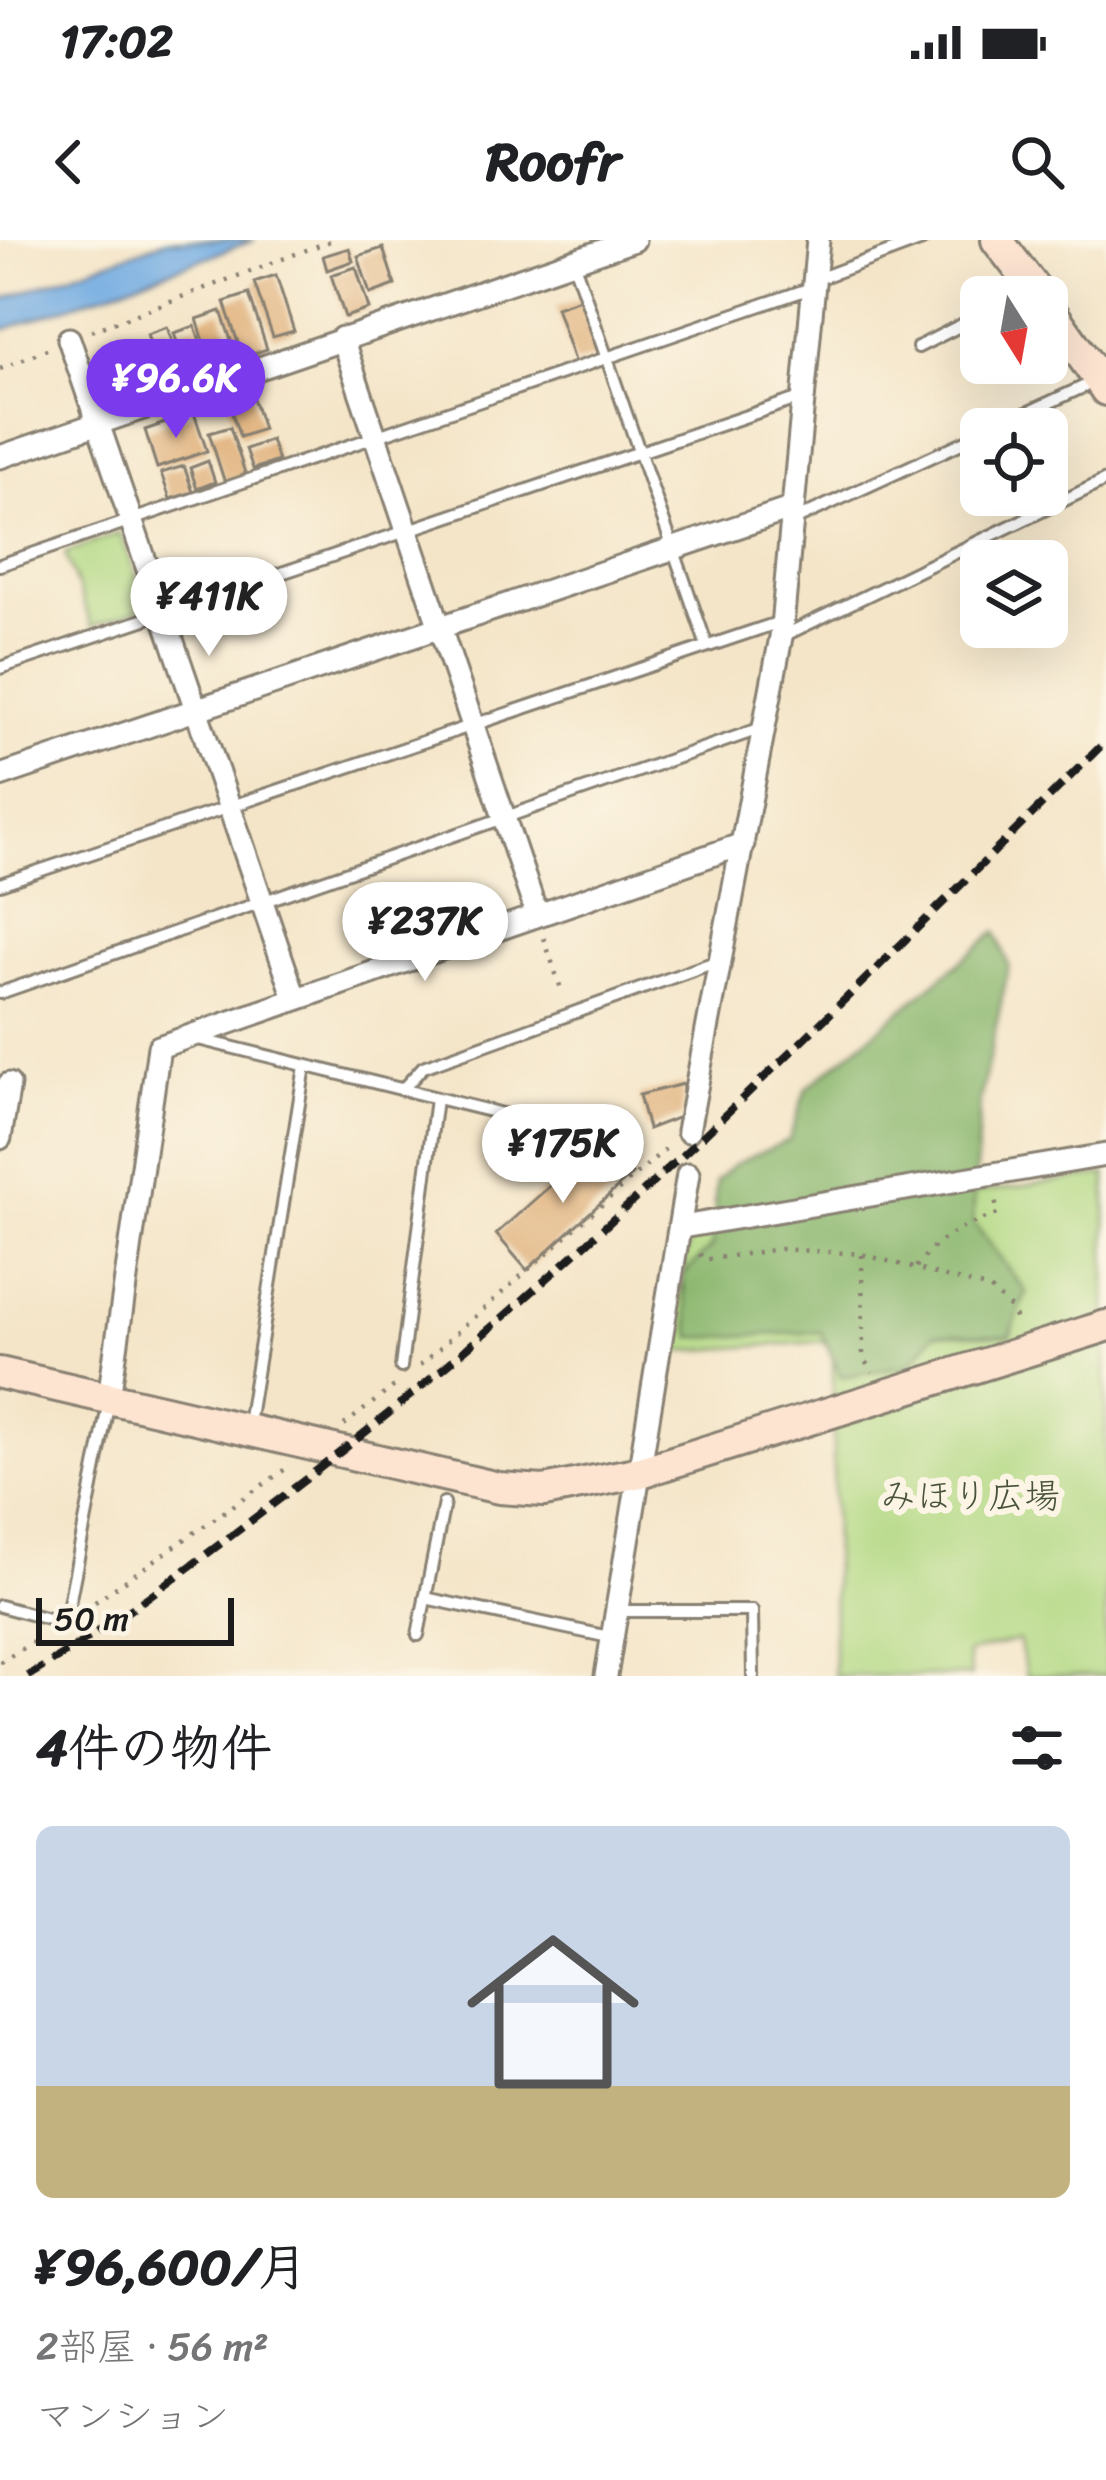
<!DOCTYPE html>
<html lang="ja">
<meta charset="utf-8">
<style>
body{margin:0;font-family:Sriracha,"Klee One",sans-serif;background:#f6f6f6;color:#202124;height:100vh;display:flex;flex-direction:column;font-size:45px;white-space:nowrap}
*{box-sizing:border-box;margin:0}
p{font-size:39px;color:#757577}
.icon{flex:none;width:66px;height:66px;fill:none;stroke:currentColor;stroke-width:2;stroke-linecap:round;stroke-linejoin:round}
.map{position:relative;height:1436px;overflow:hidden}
.sheet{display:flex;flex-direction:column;background:#fff;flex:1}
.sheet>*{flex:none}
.needle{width:78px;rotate:169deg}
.fabs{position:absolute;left:960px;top:36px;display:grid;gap:24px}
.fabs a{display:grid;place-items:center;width:108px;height:108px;border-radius:18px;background:#fff;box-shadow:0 12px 48px #0002;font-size:60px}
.scale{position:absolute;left:36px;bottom:30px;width:198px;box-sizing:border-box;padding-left:12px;border:6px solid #1c1c1c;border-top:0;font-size:33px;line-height:42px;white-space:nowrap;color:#1c1c1c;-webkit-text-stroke:9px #fcf5e5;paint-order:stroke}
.price{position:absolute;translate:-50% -102px;padding:0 27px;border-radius:42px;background:#fff;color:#222;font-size:39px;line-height:78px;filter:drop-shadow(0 3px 6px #0008)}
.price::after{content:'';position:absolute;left:50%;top:72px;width:36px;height:27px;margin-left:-18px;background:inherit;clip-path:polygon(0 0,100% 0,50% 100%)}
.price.selected{background:#7c3aed;color:#fff}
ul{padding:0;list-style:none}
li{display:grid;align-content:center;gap:24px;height:636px;padding:0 36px}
li span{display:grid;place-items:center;height:372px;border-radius:18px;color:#555}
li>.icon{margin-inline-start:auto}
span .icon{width:216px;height:216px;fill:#fffc;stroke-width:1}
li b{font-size:51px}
h2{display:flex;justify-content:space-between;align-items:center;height:144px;padding:0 36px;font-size:51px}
.status{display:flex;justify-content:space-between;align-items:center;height:84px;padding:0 60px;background:#fff;direction:ltr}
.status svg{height:33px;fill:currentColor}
header{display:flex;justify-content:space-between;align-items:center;height:156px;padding:0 36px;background:#fff;font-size:54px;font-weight:700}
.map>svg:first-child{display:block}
.green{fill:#b1d882;stroke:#667a4f;stroke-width:3}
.forest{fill:#8cb870;stroke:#546a46;stroke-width:3}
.water{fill:#72abe2;stroke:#47647f;stroke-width:3}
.building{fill:#e1b480}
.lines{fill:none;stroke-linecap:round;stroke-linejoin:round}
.lane-casing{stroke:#888072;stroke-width:16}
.street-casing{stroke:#888072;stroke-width:27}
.secondary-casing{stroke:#888072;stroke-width:36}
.path{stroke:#888072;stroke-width:4.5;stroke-dasharray:3 9;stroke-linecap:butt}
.lane{stroke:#fff;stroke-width:10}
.street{stroke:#fff;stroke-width:21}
.secondary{stroke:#fde4d1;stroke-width:30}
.rail{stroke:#1c1c1c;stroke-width:8;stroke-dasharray:18 9;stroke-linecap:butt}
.labels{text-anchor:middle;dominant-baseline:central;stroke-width:12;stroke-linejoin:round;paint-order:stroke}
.park-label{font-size:36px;fill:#49543b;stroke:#fcf5e5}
</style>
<div class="status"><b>17:02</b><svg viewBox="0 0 49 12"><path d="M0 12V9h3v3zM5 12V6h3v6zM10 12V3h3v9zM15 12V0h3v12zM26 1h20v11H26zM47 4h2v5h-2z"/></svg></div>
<header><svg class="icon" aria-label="back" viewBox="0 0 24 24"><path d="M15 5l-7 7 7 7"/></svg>Roofr<svg class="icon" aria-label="search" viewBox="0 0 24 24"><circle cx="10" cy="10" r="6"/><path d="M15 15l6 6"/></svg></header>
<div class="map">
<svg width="1106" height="1436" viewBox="0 0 1106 1436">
<rect width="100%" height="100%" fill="#fcf5e5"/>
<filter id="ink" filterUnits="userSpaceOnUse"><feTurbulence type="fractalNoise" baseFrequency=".00833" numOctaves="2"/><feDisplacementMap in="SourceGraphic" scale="24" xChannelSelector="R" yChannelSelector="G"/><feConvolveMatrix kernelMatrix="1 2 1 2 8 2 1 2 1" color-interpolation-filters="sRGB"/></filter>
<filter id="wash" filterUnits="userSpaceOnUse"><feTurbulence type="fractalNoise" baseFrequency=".004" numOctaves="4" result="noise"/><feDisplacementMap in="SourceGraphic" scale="48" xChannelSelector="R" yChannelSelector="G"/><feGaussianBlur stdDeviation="2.7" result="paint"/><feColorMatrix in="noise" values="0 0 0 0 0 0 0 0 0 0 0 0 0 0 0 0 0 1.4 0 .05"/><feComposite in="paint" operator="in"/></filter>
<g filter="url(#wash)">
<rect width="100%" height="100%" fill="#f4e5c8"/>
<g class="green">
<path d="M120,293L148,367L92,386L65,313Z"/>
<path d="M1106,934V1436H1026L1019,1400L967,1413L971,1436H834L833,1101L671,1112L689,995Z"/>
</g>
<path class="forest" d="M996,692L1009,726L980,860L973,982L1026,1052L1010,1096L935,1093L910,1125L841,1137L821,1092L692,1098L682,1036L713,1005L716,941L735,924L789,900L806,849Z"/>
<path class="water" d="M168,0H255L0,91V60Z"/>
<g id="blocks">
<g class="building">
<path d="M349,8L353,21L327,30L323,16Z"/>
<path d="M383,8L395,45L370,54L358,16Z"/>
<path d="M356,27L369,69L345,77L331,35Z"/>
<path d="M276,35L294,91L273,97L254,42Z"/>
<path d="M249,54L267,109L243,117L224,62Z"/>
<path d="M580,59L599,115L575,124L556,67Z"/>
<path d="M221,71L233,106L208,114L197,79Z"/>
<path d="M195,86L207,124L186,131L174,93Z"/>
<path d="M167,87L183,133L162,140L147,94Z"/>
<path d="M146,110L158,145L131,154L119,118Z"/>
<path d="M121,132L128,154L101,162L94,141Z"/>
<path d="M248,143L263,189L240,197L224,150Z"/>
<path d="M194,173L207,211L157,228L145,190Z"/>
<path d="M230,187L246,236L225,243L209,193Z"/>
<path d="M271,200L278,221L253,229L246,209Z"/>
<path d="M208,221L215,242L197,249L190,228Z"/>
<path d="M184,226L193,252L170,259L161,233Z"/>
<path d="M683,844L682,876L648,889L639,855Z"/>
<path d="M598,903L632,934L527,1030L496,994Z"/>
</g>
</g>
</g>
<g filter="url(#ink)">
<use href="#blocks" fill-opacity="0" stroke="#888072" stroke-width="3"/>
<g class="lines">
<g class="lane-casing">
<g id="lane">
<path d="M573,21L707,406"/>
<path d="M815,40L922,0"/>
<path d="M918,107L981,75"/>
<path d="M992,189L1098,140"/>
<path d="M792,281L981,194"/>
<path d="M0,325L814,47"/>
<path d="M781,397L1106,240"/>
<path d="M0,428L800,158"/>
<path d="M0,644L783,381"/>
<path d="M0,753L762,488"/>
<path d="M194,798L575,892"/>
<path d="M402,850L423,827L718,721"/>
<path d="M401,1127L436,859"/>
<path d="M248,1184L305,826"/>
<path d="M425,1358L614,1398"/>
<path d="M0,1366L56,1381L67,1374L109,1161"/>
<path d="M618,1371H752L753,1436"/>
<path d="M418,1395L444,1263"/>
</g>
</g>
<g class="street-casing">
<g id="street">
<path d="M342,98L537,675"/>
<path d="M69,99L295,758"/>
<path d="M0,217L634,0"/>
<path d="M0,536L790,269"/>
<path d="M688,891L781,397L818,0"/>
<path d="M0,898L9,844"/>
<path d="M682,987L1106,915"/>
<path d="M109,1158L159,807L743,604"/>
<path d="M606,1436L688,934"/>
</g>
</g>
<g class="secondary-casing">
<g id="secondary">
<path d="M997,0L1041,57"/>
<path d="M1047,66L1106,150"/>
<path d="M0,1133L499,1248L544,1251L641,1232L1106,1086"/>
</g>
</g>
<g class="path">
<path d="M91,91L333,0"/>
<path d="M0,129L47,109"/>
<path d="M544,698L563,755"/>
<path d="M700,1014L703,1020L780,1009L862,1014L990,1049L1012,1069L1018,1087"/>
<path d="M862,1015L863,1117L872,1133"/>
<path d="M916,1027C938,997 964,985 998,974L995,960"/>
<path d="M420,1125L672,903"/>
<path d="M344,1185L397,1144"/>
<path d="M85,1369L287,1228"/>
<path d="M0,1422L40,1398"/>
</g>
<use href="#lane" class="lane"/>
<use href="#street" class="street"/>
<use href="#secondary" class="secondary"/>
<path class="rail" d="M28,1436C117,1383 199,1320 281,1258C580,1031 840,764 1106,501"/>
</g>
</g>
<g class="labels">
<g class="park-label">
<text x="970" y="1256">みほり広場</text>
</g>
</g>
</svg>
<div class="fabs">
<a><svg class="needle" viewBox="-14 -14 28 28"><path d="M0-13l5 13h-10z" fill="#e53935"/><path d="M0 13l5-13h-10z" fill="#757577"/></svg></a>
<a><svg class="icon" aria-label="locate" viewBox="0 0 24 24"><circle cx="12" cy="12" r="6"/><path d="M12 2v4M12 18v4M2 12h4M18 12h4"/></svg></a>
<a><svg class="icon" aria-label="layers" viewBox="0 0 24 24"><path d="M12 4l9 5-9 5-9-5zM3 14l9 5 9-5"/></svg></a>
</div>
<div class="scale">50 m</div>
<b class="price selected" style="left:176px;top:201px">¥96.6K</b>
<b class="price" style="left:209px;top:419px">¥411K</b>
<b class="price" style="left:425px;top:744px">¥237K</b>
<b class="price" style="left:563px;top:966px">¥175K</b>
</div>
<section class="sheet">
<h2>4件の物件<svg class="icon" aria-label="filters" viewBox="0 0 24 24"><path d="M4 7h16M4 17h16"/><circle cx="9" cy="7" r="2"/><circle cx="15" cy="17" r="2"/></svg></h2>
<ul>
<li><span style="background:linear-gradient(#c9d6e8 70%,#c2b280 0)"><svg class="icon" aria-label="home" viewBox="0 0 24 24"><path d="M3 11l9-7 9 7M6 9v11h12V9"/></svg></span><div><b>¥96,600/月</b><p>2部屋 · 56 m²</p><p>マンション</p></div></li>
</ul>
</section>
